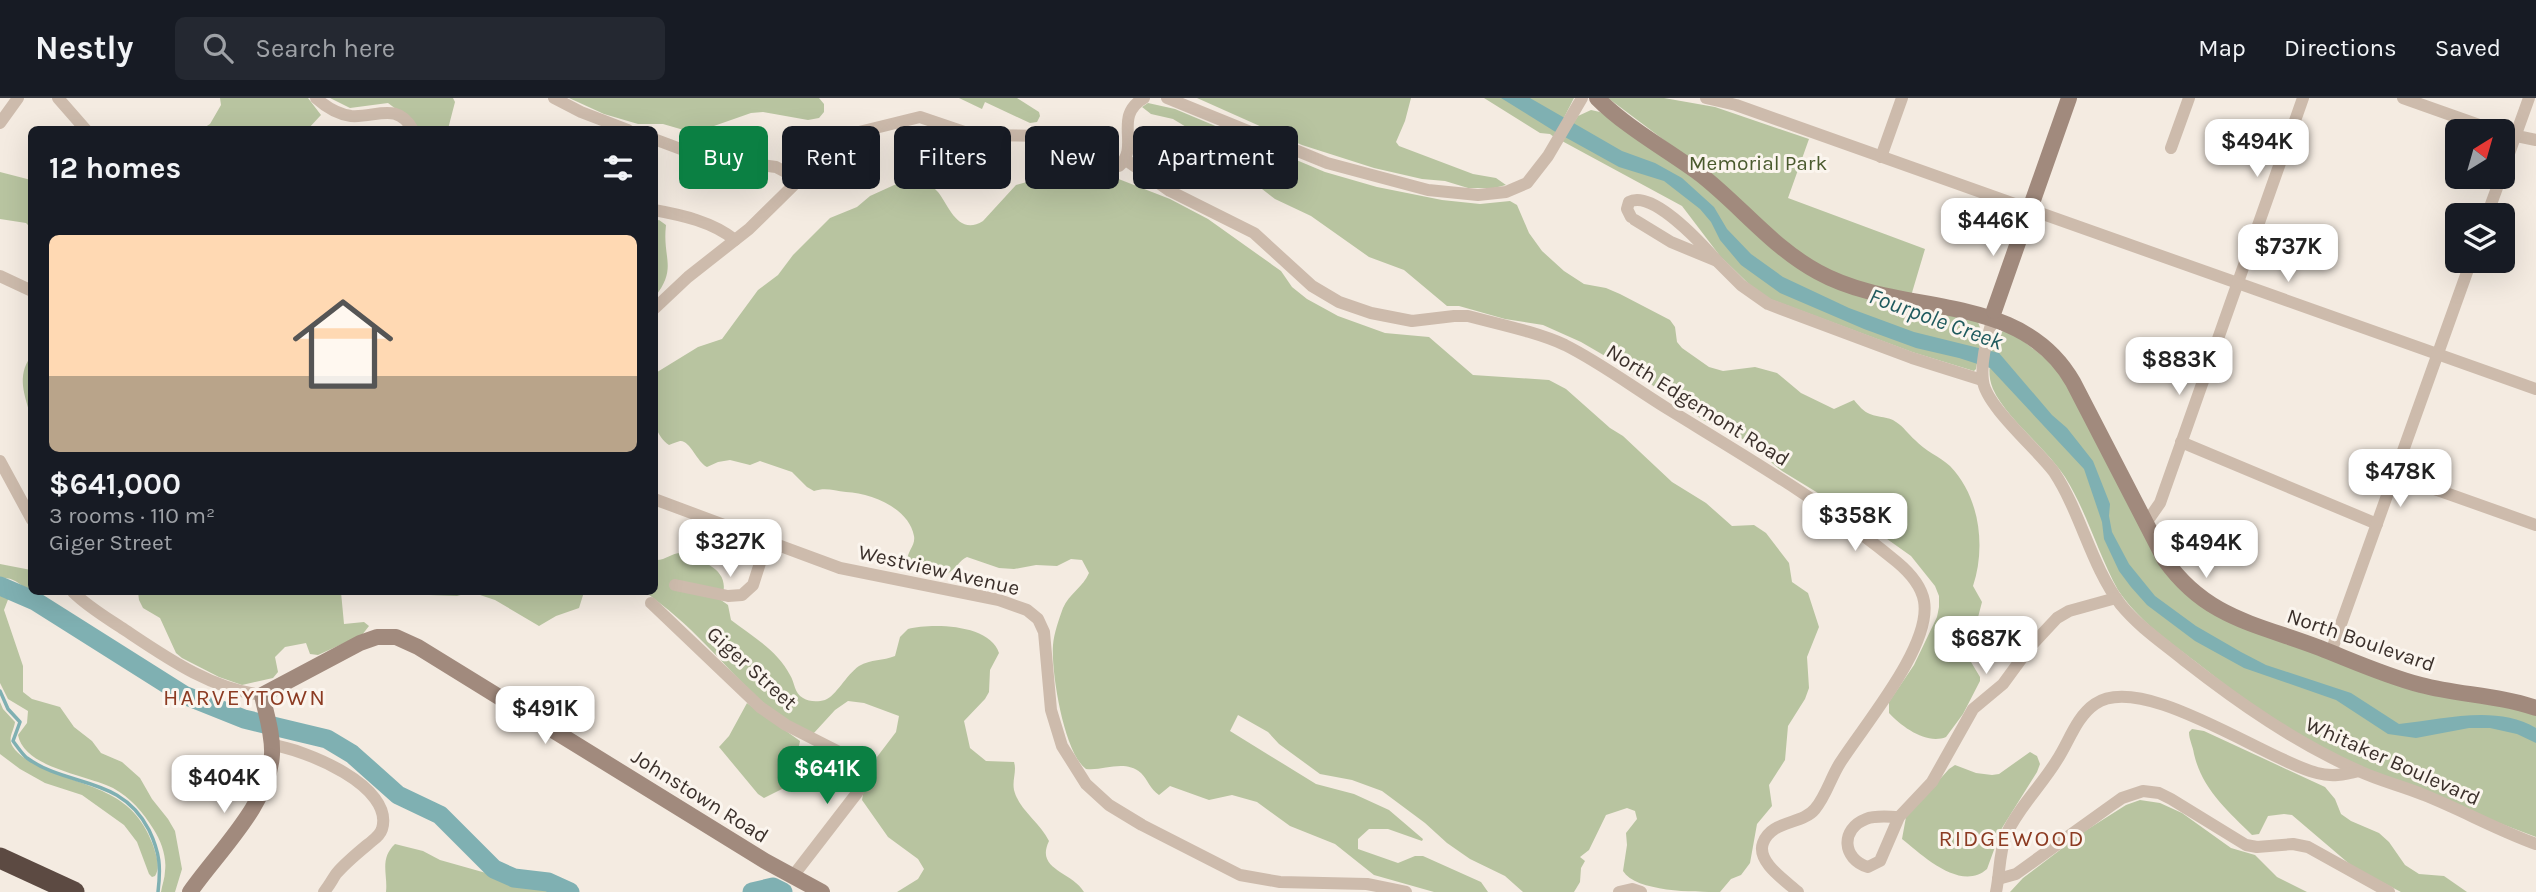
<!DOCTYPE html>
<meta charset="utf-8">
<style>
body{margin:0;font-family:Karla,sans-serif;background:#242831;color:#f1f3f6;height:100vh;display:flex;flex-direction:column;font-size:26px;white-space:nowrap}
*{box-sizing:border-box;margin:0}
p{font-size:23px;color:#9ea1a6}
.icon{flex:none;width:38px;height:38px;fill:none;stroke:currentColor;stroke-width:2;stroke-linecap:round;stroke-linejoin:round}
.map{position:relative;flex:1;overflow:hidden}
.sheet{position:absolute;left:28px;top:28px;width:630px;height:469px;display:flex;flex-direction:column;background:#171b24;border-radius:10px;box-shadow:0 7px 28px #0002}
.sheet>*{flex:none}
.top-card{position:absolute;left:679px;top:28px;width:665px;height:63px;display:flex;gap:14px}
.needle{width:46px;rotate:37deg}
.fabs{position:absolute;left:2445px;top:21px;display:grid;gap:14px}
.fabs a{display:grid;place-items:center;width:70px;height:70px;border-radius:10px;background:#171b24;box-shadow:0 7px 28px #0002;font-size:35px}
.price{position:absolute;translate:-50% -60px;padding:0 16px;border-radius:14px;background:#fff;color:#222;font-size:23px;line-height:46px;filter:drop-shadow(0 2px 4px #0008)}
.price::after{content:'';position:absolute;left:50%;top:42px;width:21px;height:16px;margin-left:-10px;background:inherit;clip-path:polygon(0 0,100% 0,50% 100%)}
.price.on{background:#0b8043;color:#fff}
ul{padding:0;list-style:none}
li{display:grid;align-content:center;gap:14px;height:371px;padding:0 21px}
li span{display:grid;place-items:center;height:217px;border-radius:10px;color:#555}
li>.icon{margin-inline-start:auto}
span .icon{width:126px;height:126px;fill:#fffc;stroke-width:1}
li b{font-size:30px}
h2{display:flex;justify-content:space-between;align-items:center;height:84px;padding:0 21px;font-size:30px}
.tag{padding:0 24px;border-radius:10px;background:#171b24;box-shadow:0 7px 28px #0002;font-size:24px;line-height:63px}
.tag.on{background:#0b8043;color:#fff}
header{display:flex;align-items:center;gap:42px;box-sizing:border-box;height:98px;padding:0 35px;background:#171b24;border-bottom:2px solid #363941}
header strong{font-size:33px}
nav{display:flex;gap:38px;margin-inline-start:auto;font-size:24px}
.search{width:490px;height:63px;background:#242831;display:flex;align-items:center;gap:18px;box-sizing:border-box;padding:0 24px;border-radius:10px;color:#9ea1a6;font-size:26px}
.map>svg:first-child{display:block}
.green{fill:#b8c4a0}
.water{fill:#7fb0b2}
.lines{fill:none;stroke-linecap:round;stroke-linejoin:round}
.stream{stroke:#7fb0b2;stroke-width:3.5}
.river{stroke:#7fb0b2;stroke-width:19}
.street{stroke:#cdbbac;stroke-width:12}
.secondary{stroke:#a18a7d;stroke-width:16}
.highway{stroke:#5c4a42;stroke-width:21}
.labels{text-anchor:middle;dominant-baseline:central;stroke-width:6;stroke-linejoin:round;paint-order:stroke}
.park-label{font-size:21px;fill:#4a5a2e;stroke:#fbf5ee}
.street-label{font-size:21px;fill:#3b302b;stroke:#fbf5ee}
.water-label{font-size:23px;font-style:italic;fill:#1f5a5e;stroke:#fbf5ee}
.neighbourhood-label{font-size:23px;letter-spacing:2px;fill:#8c3b22;stroke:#fbf5ee}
</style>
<header>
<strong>Nestly</strong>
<div class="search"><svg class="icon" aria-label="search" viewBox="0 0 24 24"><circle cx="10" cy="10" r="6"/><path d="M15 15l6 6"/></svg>Search here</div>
<nav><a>Map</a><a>Directions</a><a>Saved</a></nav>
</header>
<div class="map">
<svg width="2536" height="794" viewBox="0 0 2536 794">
<rect width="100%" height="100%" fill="#f4ebe1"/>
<g class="green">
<path d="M220,0H308L321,17L308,31H202L210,26L221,7Z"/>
<path d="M330,0H453L455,4L448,31L418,32L412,23L388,5L350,10Z"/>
<path d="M569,0H819L824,6V14L819,20L808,22L763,14L751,15L694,35L663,26H638L604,16Z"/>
<path d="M959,0H1017L1039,14L1040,18L1037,24L1030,25L985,4L982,11Z"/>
<path d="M1197,0H1411L1405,23L1396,44L1399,48L1473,76L1496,80L1506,87L1494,90H1468L1445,83L1422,81L1374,70L1302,47Z"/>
<path d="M1484,0H1574L1554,39L1550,36L1540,35Z"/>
<path d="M1608,0H1664L1715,9L1809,41L1788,100L1925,151L1911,198L1852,183L1809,163L1688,60Z"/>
<path d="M1148,5L1175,11L1325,74L1377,89L1442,102L1480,106L1510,103L1517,107L1529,135L1542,153L1564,173L1584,186L1606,190L1620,196L1670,222L1675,229L1677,244L1682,250L1709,269L1723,273L1755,269L1777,275L1801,295L1834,311L1854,302C1858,307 1864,314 1870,316C1879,320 1888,318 1896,324C1904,329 1908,336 1915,342C1925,353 1939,358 1950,368C1980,399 1986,449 1973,488L1982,504L1976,527L1967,551L1968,559L1980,579V583L1963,616L1946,639C1927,647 1902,629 1889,615V604L1914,567L1937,519L1939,509V498L1935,488L1911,458L1849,414L1782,373L1735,335L1721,331L1703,322L1636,276L1581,244L1543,227L1505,221L1459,208H1447L1404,172L1369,159L1311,118L1275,101L1235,70L1229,57L1216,47L1173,21L1151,16L1142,9Z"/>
<path d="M1591,12L1600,14L1684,71L1798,168L1978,224L1982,235L1976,271L1974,273L1912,254L1767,200L1753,190L1720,158L1682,108L1562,43L1578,18Z"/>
<path d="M1075,66H1080L1170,101L1208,121L1281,173L1292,189L1307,201L1338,218L1385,235L1429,239L1473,277L1549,282L1566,291L1610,330L1623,338L1672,384L1706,405L1732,428L1754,427L1766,435L1789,465L1792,484L1808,495L1819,529L1807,559L1809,590L1805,601L1788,628L1785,662L1769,687L1772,708L1757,726L1750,765L1741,777L1731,781L1720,794C1694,794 1636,794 1623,773L1627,747L1626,735L1637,721L1635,713L1627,710L1606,717L1589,752L1580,759L1585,763L1581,770L1580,784L1574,794H1523L1505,778L1470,761L1447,745L1425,725L1382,693L1352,682L1320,676L1279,646L1268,634L1238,617L1230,633L1316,686L1354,696L1389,712L1423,741L1422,743L1388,731H1369L1358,741V751L1398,765L1415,758H1423L1481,784L1488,794H1434L1374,777L1335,746L1290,728L1257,704L1232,697L1209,702L1170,688L1159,697C1150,691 1148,682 1141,675C1124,661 1105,673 1086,671C1064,655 1051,574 1053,547C1054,535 1059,521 1063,510C1069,496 1083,489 1089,475L1082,462L1071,461L1057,468L1036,467L1014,471L999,470L967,459C959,463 957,469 950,474C941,482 922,472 911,470L908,468C904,455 916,449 914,438C909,410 871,395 846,394C834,393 826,389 814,393L807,389L792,374L760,363L750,367L730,362L718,364L707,369C697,364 690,342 680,343C676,344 672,346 669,347C647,332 655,300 654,276L698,249L722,241L758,192L778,177L793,157L830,120L857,109L870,98L914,78C921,82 932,87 938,94C948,106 958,139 983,123L1016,87L1034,82L1052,88Z"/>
<path d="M0,74L31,82V130L26,125L0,121Z"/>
<path d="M659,122L666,127C662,161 678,169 655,199V123Z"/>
<path d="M2003,233L2013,235L2059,271L2152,452L2205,511L2536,617V739C2455,708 2360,674 2287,630C2255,610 2225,587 2196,564C2167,542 2138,522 2118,492C2098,456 2087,414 2065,379C2046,350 2006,320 1993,291C1986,275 1991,259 1993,243Z"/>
<path d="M31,258V320C25,297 16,279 31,258Z"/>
<path d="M681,455C705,464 733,472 721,502L728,507L731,522C752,538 778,553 790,577C795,585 794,595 803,600C809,604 818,604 825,602C836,598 846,577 859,568C871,561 883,563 895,558L900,539L908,531C932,525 990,526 999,555L990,572L989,594L985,601L964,623L970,650L986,663L1014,664C1017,673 1012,682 1014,692C1019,712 1040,724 1049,743C1035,772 1071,773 1084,794H897L918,781L924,771L918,761L888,739L862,702L864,691L876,675L877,659L896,634L899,618L864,605L848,603L835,612L813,636C772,622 736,577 706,547C688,528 666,509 645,494H654L655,462C665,463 671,455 681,455Z"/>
<path d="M0,466L31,472L32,494H40C28,497 23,486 13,482C9,480 4,480 0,479Z"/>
<path d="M0,491L9,499L4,512L23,568V594L32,601L60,609L74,629L92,643L101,655L122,664L140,680L152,701L168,721L175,733L182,771L175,794H161C162,787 165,780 165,773C167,759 161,743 154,732C143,714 131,700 113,690C87,677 24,670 18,637L27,625L28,613L8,601L0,585Z"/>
<path d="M138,494H341L344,526L364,524L369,528L362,537L318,557L310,556L306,545L285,549L275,559L278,574L273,580L242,587L219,579L182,560L176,555L160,520L143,510L139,502Z"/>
<path d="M395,494H584L579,510L556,518L539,528L495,502L480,497L468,495L457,498L401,496Z"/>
<path d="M0,604L3,611L15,624C14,633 7,640 13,649C19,658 29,663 39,667C86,692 132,689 153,747C156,757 161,768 155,778L152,779L149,776L137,744L124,727L82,697L45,685L20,671L0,656Z"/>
<path d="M747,605L800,643L795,668L796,681L790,692L782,691L764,700L758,696L719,649L729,638Z"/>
<path d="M2192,631L2204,633L2325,689L2335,701L2341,716L2351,723L2379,735L2389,744L2405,767L2419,776L2444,778L2467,794H2401L2353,769L2292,717L2284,716L2268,718L2259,736L2252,737C2228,713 2202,691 2194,656C2193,648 2189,642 2189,634Z"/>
<path d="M2030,654L2037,658L2040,666L2037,674L2002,730L1987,771C1961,794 1923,758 1902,741L1906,719L1949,671L1955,667L1976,675L1992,677L1999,676Z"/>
<path d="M2140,702L2160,705L2182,715L2231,750L2255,757L2277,779L2307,794H2010L2023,780L2085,733L2126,707Z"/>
<path d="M395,746L423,753L440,762L486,775L501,783L533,787L558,794H386C388,776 379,761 395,746Z"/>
</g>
<path class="water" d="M1501,0H1530L1622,53L1655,65L1682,80L1714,109L1727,131L1751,156L1783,179L1849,210L1914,234L1999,255L2052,317L2067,330L2093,363L2110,406L2109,418L2112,434L2129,466L2155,498L2196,528L2241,554L2266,567L2351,595L2399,626C2443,622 2495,606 2536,630V645L2517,636L2490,630H2469L2416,640L2388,636L2336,602L2244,570L2195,543L2147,507L2131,489L2119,473L2104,441L2102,424L2084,371L1990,270L1959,260L1916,250L1864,231L1780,195L1741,167L1720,142L1711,124L1700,111L1664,83L1619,69L1554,33Z"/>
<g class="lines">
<path class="stream" d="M0,593L8,611L20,624L13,643C17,648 22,656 27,660C68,690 121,677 149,732C160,755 161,769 158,794"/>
<g class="river">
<path d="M0,488L35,503L184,597L244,621L327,641L352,656L398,697L440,717L494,771L514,780L548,784L570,794"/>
<path d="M752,794L773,789L783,794"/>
</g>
<g class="street">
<path d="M58,0L86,32"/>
<path d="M316,0C326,9 337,16 351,18C376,20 397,3 413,32"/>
<path d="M554,0L581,14L628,32"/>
<path d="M1167,0L1327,65L1428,92L1478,97L1506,94L1527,85L1548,58L1582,0"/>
<path d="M1706,0L1736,7L2536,291"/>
<path d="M2403,0L2496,33"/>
<path d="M0,25L18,0"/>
<path d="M2502,35L2536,42"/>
<path d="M654,41L702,59L776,69L799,81"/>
<path d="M2171,50L2189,0"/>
<path d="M1881,59L1902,0"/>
<path d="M1126,62L1170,93L1254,135L1312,188L1339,204L1371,215L1412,223L1454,218H1468C1498,226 1537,234 1565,247C1601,265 1634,290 1668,311C1746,359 1827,406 1897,464C1909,474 1921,487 1924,503C1932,548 1864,627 1840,665C1831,679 1826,698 1815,711C1802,727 1771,722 1763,745C1756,764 1786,783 1798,794"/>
<path d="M2502,75L2529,0"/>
<path d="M654,112C682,117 713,124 735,142"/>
<path d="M2487,117L2501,79"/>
<path d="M1631,119L1627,111L1629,104C1652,91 1702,146 1717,163L1671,144L1635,122"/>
<path d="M1717,163L1741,187L1768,206L1912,260L1982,282"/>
<path d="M0,178L32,193"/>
<path d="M654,211L688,179L749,131L810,71L859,34L920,19L973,37L1048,38L1109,66L1119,68C1141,49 1112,18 1144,0"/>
<path d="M1994,215C1989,235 1980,261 1983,283C1986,308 2037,351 2054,374C2081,415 2091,468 2121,507C2139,529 2163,545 2185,563C2240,606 2295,644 2359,673C2380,683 2403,688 2424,697C2462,712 2497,732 2536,746"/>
<path d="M2181,344L2377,426"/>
<path d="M0,363L32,422"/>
<path d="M2395,377L2536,427"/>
<path d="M654,401L840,470L999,502L1027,512L1038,521L1044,534L1051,612L1062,648L1086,686L1109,707L1142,727L1240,777L1280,784L1367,786L1406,794"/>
<path d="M2146,425L2160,405L2303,0"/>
<path d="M675,487L728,498L742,497L753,487L767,443"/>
<path d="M73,494C88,509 107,520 125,532C167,560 211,591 262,597"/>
<path d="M651,505L760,609L786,627L857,663L866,673L864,684L857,695L793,778"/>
<path d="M2331,554L2471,163"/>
<path d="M272,647C304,651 395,688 382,731C380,737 376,740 372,743C360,753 346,764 336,776C332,782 329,788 324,794"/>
<path d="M1899,719C1888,719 1876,717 1866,721C1840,731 1842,761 1868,769L1880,763L1899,719L1932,684L1973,611L2003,586L2030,549L2057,520L2069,513L2116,500"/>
<path d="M1998,781L2016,776L2112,707L2122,700L2143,693L2159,695L2171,701L2246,747L2257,749L2293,746L2308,749L2389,794"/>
<path d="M1619,794L1632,791L1641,794"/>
<path d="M1996,794C2000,775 1999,755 2006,737C2018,710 2042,687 2057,662C2069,644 2076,619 2095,606C2142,573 2266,662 2317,675C2331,679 2344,677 2359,673"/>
</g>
<g class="secondary">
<path d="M1597,0C1627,30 1666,51 1700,76C1740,107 1773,150 1818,174C1901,220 2020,191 2073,284L2165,462C2207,521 2258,526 2320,550C2353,563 2386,578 2421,587C2459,597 2499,597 2536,610"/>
<path d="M2032,105L2069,0"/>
<path d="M1994,213L2027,119"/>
<path d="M190,794C217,755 270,705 272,656C273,636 266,616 262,597L360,545L377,539H396L418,549L765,763L822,794"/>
</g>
<path class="highway" d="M0,760L74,794"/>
</g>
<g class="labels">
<g class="park-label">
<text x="1758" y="65">Memorial Park</text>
</g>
<g class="street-label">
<text transform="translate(1698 307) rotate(32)">North Edgemont Road</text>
<text transform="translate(939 472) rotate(13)">Westview Avenue</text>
<text transform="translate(2361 542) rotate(19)">North Boulevard</text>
<text transform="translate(752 570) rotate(42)">Giger Street</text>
<text transform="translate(2393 663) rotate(24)">Whitaker Boulevard</text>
<text transform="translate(700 698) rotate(32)">Johnstown Road</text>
</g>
<g class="water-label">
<text transform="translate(1936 221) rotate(20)">Fourpole Creek</text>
</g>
<g class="neighbourhood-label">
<text x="245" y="599">HARVEYTOWN</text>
<text x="2012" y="740">RIDGEWOOD</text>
</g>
</g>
</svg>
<div class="fabs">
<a><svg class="needle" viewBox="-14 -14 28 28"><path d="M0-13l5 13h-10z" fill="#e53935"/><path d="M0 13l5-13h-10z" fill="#9ea1a6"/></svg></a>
<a><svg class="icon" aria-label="layers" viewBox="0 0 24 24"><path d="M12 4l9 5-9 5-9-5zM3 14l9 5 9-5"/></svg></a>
</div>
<b class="price" style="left:2257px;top:81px">$494K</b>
<b class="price" style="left:1993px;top:160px">$446K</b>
<b class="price" style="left:2288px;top:186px">$737K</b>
<b class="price" style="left:2179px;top:299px">$883K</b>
<b class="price" style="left:2400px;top:411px">$478K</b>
<b class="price" style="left:1855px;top:455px">$358K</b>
<b class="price" style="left:730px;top:481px">$327K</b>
<b class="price" style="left:2206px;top:482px">$494K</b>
<b class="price" style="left:1986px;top:578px">$687K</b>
<b class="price" style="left:545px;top:648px">$491K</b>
<b class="price on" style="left:827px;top:708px">$641K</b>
<b class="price" style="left:224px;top:717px">$404K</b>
<div class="top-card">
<a class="tag on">Buy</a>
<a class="tag">Rent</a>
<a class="tag">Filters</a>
<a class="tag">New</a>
<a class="tag">Apartment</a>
</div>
<section class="sheet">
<h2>12 homes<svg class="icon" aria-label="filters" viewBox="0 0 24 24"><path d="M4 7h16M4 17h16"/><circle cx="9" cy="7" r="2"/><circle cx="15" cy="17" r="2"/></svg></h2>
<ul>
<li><span style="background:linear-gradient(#ffd9b3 65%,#b9a48a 0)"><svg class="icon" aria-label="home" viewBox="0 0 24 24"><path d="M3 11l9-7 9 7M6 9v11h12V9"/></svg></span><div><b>$641,000</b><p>3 rooms · 110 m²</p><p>Giger Street</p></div></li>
</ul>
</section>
</div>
